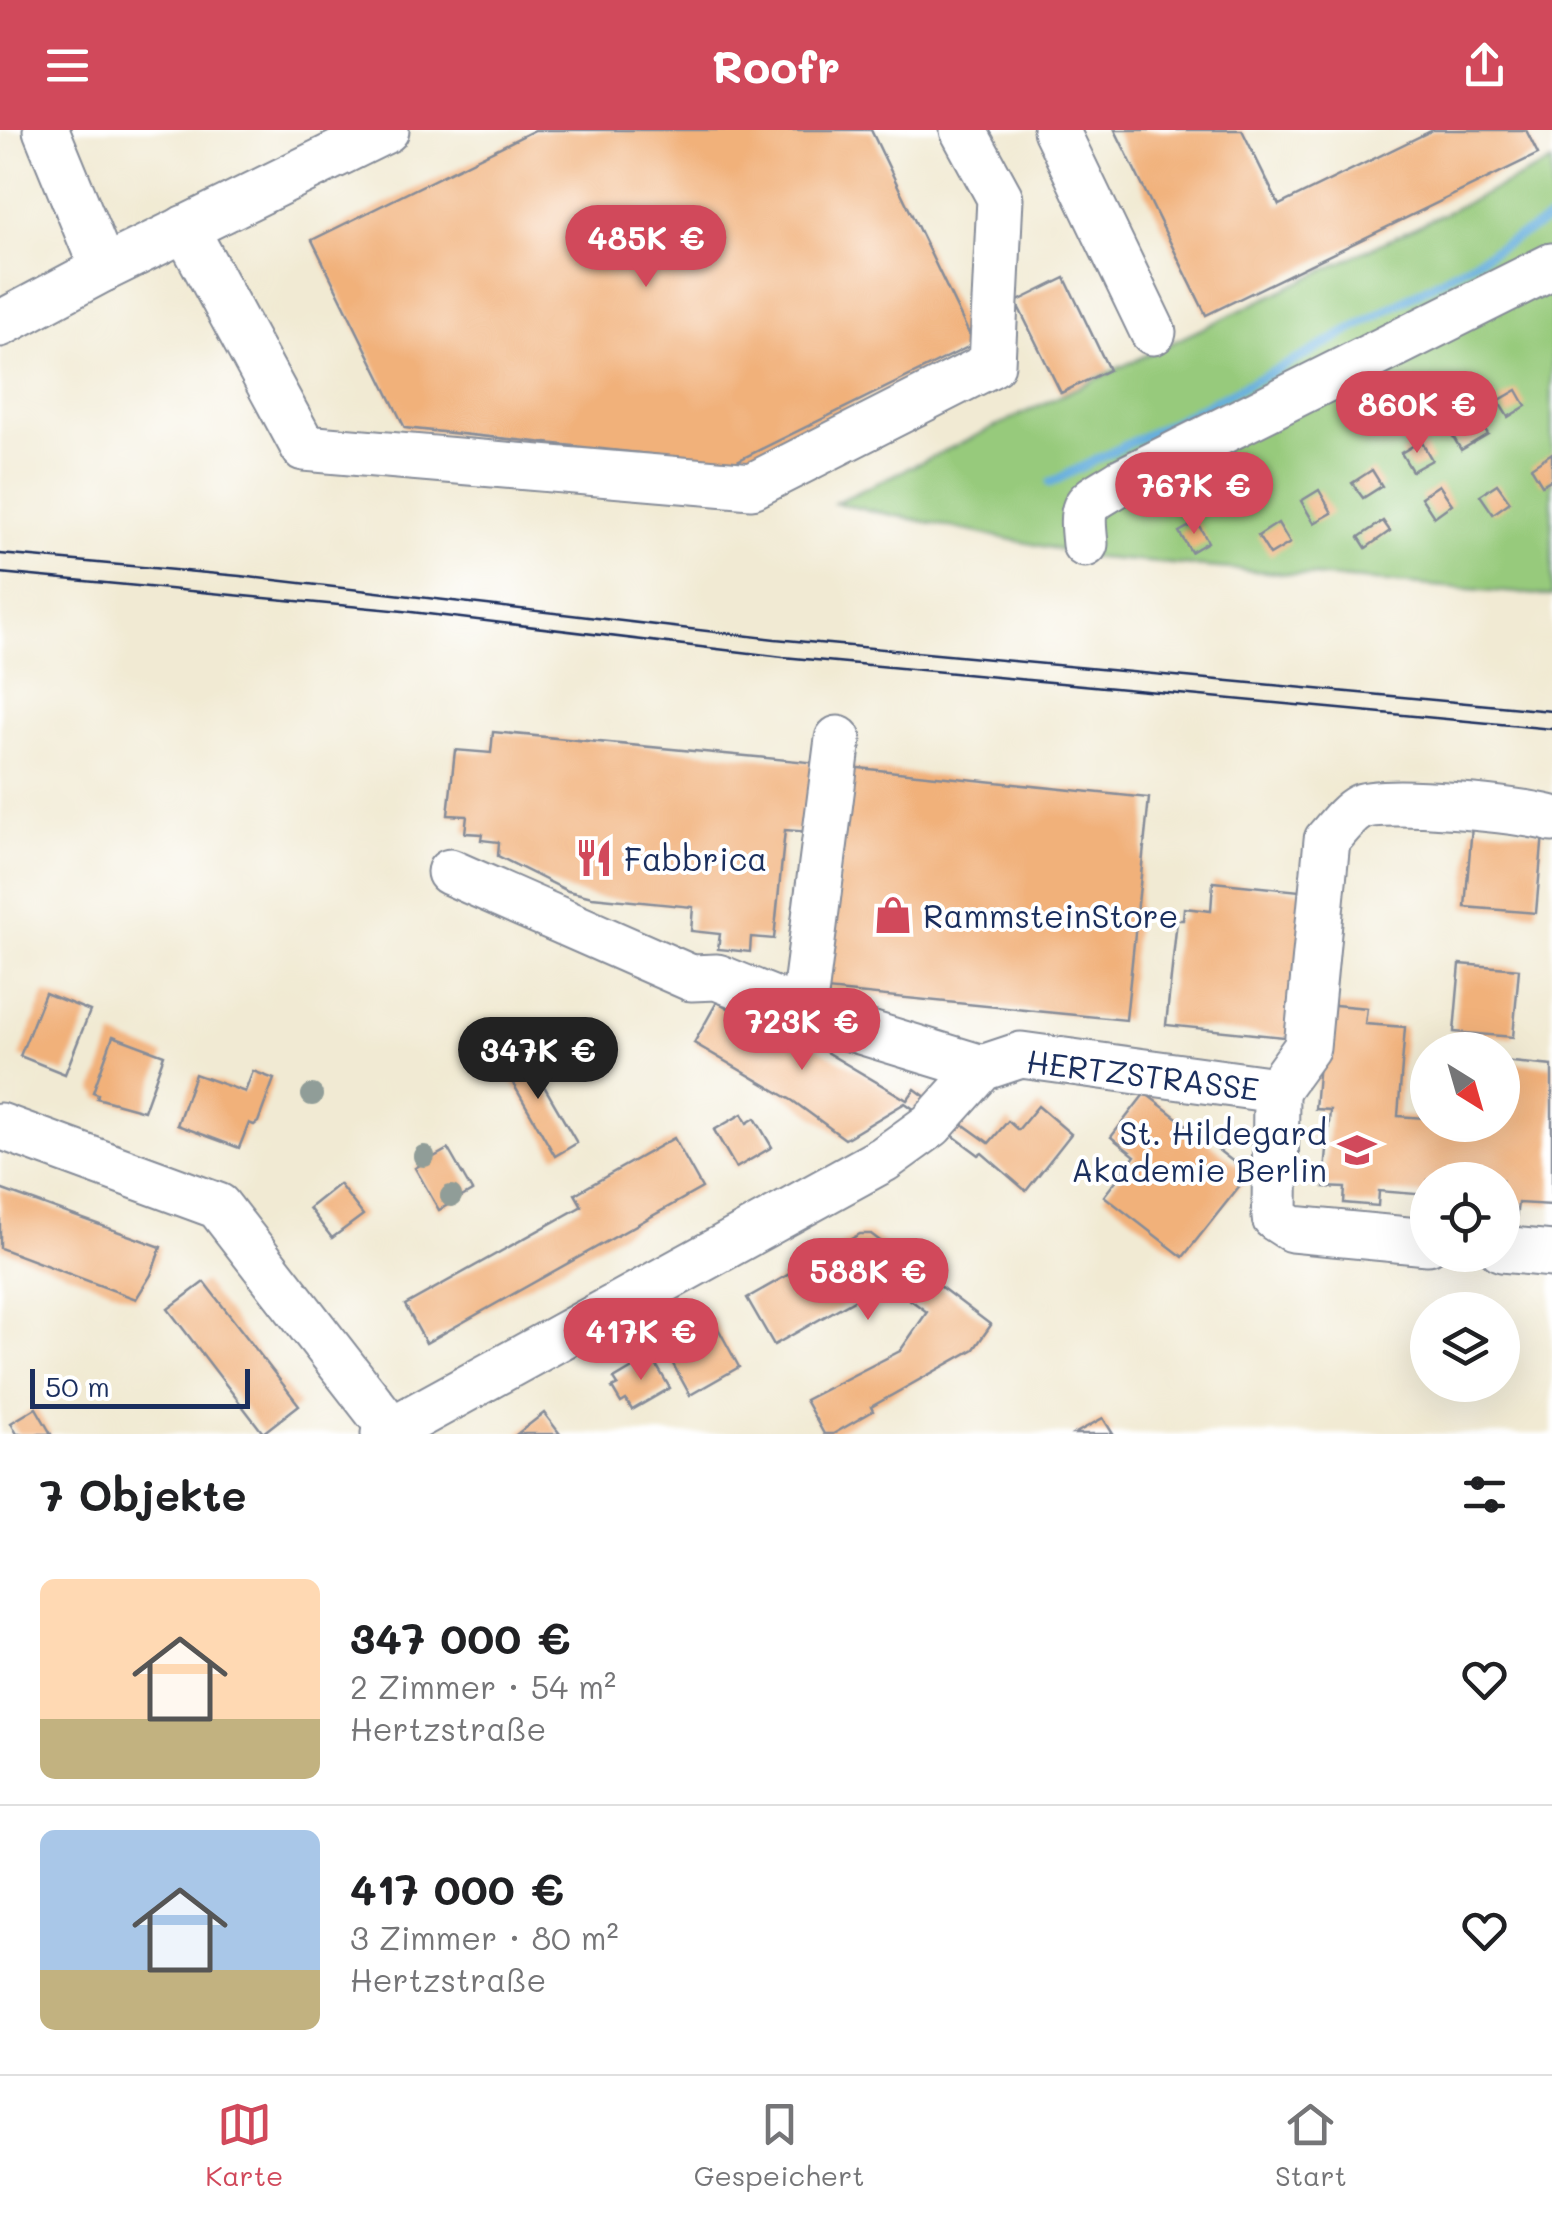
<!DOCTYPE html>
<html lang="de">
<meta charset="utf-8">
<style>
body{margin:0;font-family:Mali,sans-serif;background:#f2f2f2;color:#202124;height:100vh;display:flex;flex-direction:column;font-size:38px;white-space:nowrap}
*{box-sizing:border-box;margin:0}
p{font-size:32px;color:#757577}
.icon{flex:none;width:55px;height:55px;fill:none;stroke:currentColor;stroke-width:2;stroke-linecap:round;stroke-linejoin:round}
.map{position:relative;height:1304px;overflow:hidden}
.drawer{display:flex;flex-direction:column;background:#fff;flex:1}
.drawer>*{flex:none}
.needle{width:65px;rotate:143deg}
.buttons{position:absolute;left:1410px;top:902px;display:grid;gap:20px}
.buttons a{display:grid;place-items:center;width:110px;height:110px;border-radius:50%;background:#fff;box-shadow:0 10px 40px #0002;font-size:50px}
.scale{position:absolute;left:30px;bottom:25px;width:220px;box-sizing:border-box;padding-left:10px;border:5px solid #1b2f5e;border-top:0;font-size:28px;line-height:35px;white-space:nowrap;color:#1b2f5e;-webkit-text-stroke:8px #fff;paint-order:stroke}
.price{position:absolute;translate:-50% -85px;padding:0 22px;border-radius:35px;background:#d1495b;color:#fff;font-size:32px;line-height:65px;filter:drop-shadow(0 2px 5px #0008)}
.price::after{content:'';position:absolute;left:50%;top:60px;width:30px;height:22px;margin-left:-15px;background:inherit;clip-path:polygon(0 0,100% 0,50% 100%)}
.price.selected{background:#222;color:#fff}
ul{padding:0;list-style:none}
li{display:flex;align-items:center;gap:30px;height:250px;padding:0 40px}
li+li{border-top:2px solid #e0e0e0}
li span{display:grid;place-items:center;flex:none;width:280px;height:200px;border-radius:15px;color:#555}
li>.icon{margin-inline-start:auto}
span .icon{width:120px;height:120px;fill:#fffc;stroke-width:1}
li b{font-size:42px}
h2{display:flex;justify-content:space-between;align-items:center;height:120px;padding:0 40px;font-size:42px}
header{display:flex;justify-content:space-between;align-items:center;height:130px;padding:0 40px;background:#d1495b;color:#fff;font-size:45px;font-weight:700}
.menu{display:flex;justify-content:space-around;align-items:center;height:140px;border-top:2px solid #e0e0e0;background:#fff;font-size:28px;color:#757577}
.menu a{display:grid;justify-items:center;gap:5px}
.menu .selected{color:#d1495b}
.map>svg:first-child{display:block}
.green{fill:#97ca7b;stroke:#597c6c;stroke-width:2.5}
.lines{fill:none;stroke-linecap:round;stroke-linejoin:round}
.stream{stroke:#66afde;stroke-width:9}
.building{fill:#f1b17a}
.minor-casing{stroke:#868c98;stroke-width:49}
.minor{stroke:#fff;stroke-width:45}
.tram{stroke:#1b2f5e;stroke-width:2.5}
.tree{fill:#909d98}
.labels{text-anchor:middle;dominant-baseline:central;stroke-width:8;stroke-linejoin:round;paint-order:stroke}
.poi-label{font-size:32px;fill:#1b2f5e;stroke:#fff;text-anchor:start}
.street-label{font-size:32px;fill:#1b2f5e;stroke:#fff}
</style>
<header><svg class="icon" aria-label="menu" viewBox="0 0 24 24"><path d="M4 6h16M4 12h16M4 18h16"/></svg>Roofr<svg class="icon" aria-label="share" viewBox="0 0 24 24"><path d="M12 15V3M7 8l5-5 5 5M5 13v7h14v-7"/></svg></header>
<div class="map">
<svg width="1552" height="1304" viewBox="0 0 1552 1304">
<rect width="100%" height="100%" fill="#fff"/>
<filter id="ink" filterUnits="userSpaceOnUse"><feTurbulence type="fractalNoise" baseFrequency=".01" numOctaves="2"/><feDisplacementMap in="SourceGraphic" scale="20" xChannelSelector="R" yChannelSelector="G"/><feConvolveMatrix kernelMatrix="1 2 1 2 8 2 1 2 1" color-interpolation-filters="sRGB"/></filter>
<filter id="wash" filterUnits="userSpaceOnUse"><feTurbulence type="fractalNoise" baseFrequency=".0048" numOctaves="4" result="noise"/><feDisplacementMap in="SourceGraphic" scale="40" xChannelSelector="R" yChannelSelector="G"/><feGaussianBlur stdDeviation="2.25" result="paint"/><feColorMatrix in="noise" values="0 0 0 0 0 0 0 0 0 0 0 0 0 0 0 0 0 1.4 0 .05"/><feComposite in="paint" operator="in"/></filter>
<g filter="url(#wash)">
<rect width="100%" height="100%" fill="#f1ead3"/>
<path class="green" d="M1552,32V466L1099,428L835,373Z"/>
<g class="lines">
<path class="stream" d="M1050,353L1304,226L1552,88"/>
</g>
<g id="blocks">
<g class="building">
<path d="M535,0H871L974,214L733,333L405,298L312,110Z"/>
<path d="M1115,0H1242L1279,75L1433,0H1526L1538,24L1206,185Z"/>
<path d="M1065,148L1109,240L1061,263L1016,172Z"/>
<path d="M1517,260L1526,276L1508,287L1498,271Z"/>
<path d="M1475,283L1488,304L1461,320L1448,298Z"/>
<path d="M1421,311L1432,330L1412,341L1401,323Z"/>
<path d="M1552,323V349L1542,355L1531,337Z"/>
<path d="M1372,340L1382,356L1363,368L1352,353Z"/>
<path d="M1497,354L1510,372L1493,384L1480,365Z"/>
<path d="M1439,355L1452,374L1434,387L1421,367Z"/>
<path d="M1319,360L1332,383L1314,393L1301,371Z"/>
<path d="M1383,391L1390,401L1366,418L1359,407Z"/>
<path d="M1197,392L1208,412L1191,422L1179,402Z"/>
<path d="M1278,393L1290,413L1270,425L1258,406Z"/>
<path d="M493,602L819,633L811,702L785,700L774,809L751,807L750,822L718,819L720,804L691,801L693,777L592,767L568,761L498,726L499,712L481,710L482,704L465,703L467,686L448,685L455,620L491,623Z"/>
<path d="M849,637L1149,668L1126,890L826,860Z"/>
<path d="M1472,696L1543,703L1536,783L1465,777Z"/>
<path d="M1213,752L1310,762L1294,908L1166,895L1177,790H1183L1184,778L1211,781Z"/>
<path d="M1460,834L1519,839L1513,907L1454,902Z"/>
<path d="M45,863L90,881L65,944L20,926Z"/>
<path d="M717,872L774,903L782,896L907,970L915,959L934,973L924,986L905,973L845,1009L793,971L694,913Z"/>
<path d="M1324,874L1367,878L1365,894L1405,897L1398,986L1424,988L1425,977L1428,978V995H1502V931L1552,936V1075L1518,1073L1516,1088L1502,1087V1050H1428V1065L1379,1061L1378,1076L1344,1073L1345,1058L1324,1057L1330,980L1315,979Z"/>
<path d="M113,906L164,925L144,981L97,968L98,964L93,962Z"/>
<path d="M522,918L577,1013L555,1026L500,931Z"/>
<path d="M253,941L274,949L258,992L254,995L249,993L239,1018L177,995L195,944L245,962Z"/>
<path d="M1145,963L1249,1044L1183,1127L1104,1066L1135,1026L1111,1007Z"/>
<path d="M1038,976L1071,1004L1026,1061L982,1023L979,1025L948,1002L957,990L989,1013L1008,991L1018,1000Z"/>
<path d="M742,984L747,993L755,988L772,1017L736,1038L714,1000Z"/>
<path d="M674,1008L702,1058L426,1213L405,1175L582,1076L575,1064Z"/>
<path d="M448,1019L472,1061L439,1080L415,1038Z"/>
<path d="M339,1054L363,1085L332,1108L309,1078Z"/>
<path d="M0,1059L161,1117L151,1145L136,1169L0,1118Z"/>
<path d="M860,1104H871L991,1195L974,1219L871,1277L873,1281L833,1304H824L805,1270L900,1221L927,1182L886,1152L774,1215L747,1168Z"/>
<path d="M204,1152L299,1275L263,1303L168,1179Z"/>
<path d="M712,1187L739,1237L690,1265L662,1214Z"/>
<path d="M649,1223L670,1258L632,1280L626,1270L621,1273L612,1258L618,1255L614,1249L639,1234L637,1230Z"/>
<path d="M36,1278L51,1304H17L11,1293Z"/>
<path d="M544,1283L560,1304H517Z"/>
<path d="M1103,1288L1113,1304H1074L1083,1299Z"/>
</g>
</g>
</g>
<g filter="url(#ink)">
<use href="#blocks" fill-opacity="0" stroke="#868c98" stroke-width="2.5"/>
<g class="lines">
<g class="minor-casing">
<g id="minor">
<path d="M46,0L103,139"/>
<path d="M1056,0L1153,202"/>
<path d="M185,98L304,318L752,356L992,234L1000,68L963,0"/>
<path d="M0,194L103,139L386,0"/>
<path d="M1085,414C1080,368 1085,375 1122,351L1552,136"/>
<path d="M450,742L691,848L717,847L824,890L982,938"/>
<path d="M803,881L838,609"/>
<path d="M1276,960L1307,917L1327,710C1337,699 1347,684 1360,677C1381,666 1526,680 1552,689"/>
<path d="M0,996L218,1076L395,1304"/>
<path d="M1502,1119L1552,1124"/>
<path d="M384,1304L884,1029L931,995L982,938L1021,925L1276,960L1275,1088L1292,1099L1428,1112"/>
</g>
</g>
<use href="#minor" class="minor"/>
<g class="tram">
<path d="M0,424L240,446L775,509L1552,581"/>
<path d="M0,443L403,481L783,527L1552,599"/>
</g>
</g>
<g class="tree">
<circle cx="312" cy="965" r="11"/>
<circle cx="424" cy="1026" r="11"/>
<circle cx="451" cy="1066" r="11"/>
</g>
</g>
<defs>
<g id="restaurant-bare" transform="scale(3)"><path d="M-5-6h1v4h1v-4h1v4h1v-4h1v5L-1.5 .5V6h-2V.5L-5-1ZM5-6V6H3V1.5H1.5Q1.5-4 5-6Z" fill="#d1495b" stroke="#fff" stroke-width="2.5" paint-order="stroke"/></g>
<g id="shop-bare" transform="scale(3)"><path d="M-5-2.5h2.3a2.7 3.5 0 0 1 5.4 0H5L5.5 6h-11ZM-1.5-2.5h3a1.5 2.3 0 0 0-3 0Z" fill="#d1495b" stroke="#fff" stroke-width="2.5" paint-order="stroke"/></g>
<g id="school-bare" transform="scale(3)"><path d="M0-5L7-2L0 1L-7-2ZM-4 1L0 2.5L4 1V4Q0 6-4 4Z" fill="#d1495b" stroke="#fff" stroke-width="2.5" paint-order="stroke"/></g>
</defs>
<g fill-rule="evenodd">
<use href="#restaurant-bare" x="594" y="728"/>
<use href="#shop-bare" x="893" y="785"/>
<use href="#school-bare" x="1357" y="1020"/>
</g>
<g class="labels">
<g class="poi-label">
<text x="624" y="728">Fabbrica</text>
<text x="923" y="785">RammsteinStore</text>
<text x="1327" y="1002" text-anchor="end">St. Hildegard<tspan x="1327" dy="37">Akademie Berlin</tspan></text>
</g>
<g class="street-label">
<text transform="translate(1143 944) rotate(7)">HERTZSTRASSE</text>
</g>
</g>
</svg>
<div class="buttons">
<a><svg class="needle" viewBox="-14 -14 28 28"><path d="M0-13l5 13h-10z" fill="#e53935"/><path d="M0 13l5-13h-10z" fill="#757577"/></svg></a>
<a><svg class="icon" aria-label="locate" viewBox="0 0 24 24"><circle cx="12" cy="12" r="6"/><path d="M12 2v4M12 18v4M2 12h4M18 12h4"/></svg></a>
<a><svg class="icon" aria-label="layers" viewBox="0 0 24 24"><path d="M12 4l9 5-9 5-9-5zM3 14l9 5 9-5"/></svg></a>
</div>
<div class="scale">50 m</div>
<b class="price" style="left:646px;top:160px">485K €</b>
<b class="price" style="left:1417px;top:326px">860K €</b>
<b class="price" style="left:1194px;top:407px">767K €</b>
<b class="price" style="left:802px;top:943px">723K €</b>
<b class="price selected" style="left:538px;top:972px">347K €</b>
<b class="price" style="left:868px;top:1193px">588K €</b>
<b class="price" style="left:641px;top:1253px">417K €</b>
</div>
<section class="drawer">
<h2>7 Objekte<svg class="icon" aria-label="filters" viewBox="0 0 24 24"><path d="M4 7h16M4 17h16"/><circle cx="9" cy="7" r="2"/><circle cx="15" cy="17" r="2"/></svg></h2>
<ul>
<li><span style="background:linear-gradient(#ffd9b3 70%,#c2b280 0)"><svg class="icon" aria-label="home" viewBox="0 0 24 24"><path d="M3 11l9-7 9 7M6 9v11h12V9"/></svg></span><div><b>347 000 €</b><p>2 Zimmer · 54 m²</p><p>Hertzstraße</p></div><svg class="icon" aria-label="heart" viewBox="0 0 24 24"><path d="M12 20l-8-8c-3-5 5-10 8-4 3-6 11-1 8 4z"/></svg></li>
<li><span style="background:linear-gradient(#a9c7e8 70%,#c2b280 0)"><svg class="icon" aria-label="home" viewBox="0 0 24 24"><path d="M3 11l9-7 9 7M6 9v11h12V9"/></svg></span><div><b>417 000 €</b><p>3 Zimmer · 80 m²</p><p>Hertzstraße</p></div><svg class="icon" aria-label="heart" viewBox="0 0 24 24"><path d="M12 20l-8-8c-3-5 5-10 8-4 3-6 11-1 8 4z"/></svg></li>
</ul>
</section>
<nav class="menu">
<a class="selected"><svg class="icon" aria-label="map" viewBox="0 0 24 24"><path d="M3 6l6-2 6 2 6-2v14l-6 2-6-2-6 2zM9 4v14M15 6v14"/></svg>Karte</a>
<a><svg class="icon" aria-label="saved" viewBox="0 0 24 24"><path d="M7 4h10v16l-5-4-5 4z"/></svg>Gespeichert</a>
<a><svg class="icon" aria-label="home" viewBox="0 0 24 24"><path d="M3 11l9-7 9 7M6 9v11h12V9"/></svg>Start</a>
</nav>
